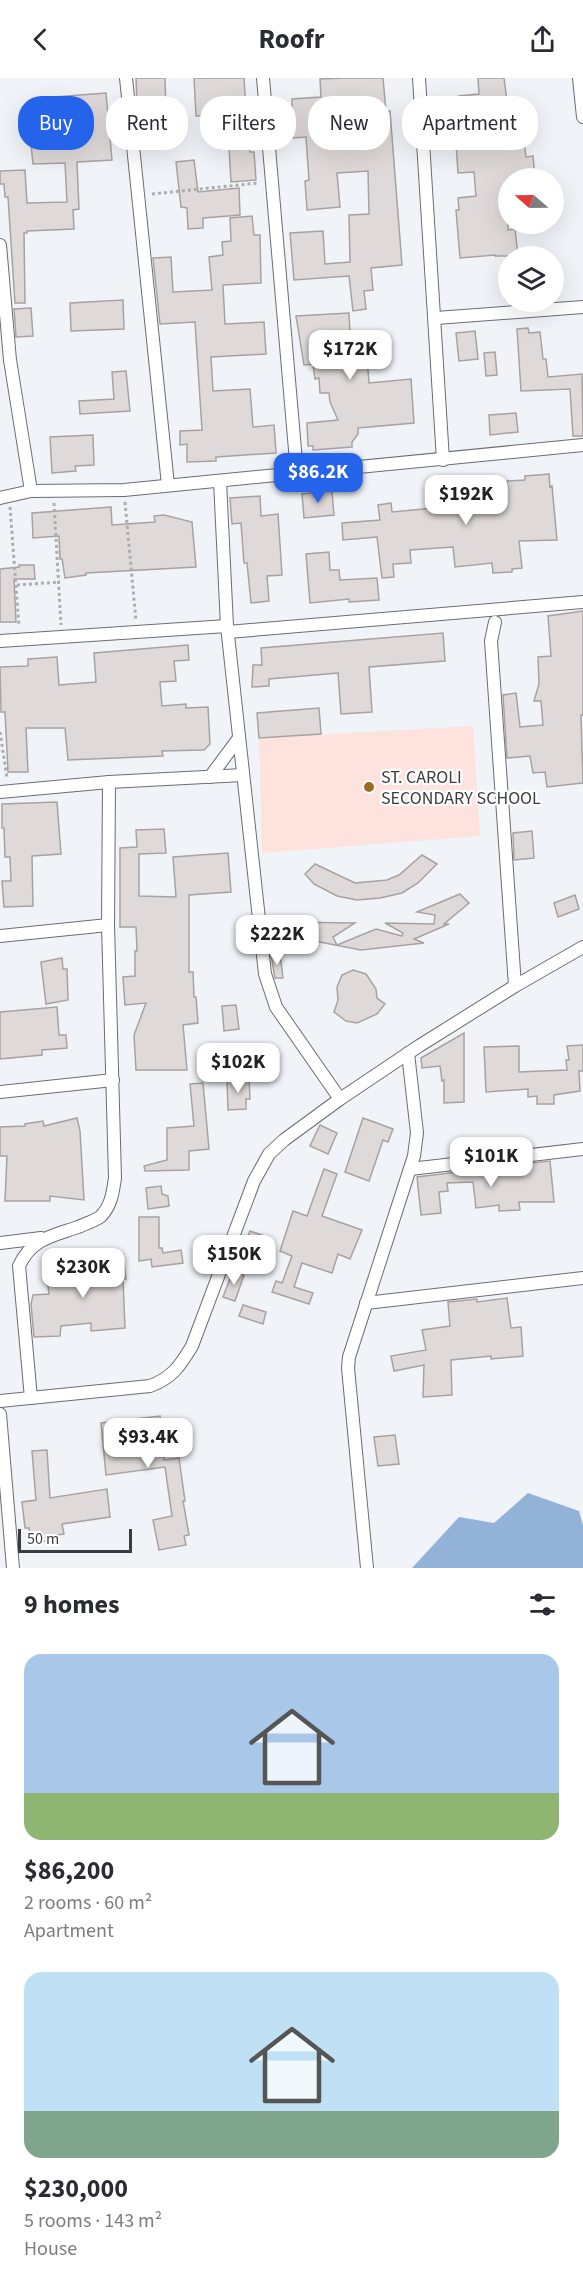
<!DOCTYPE html>
<html lang="en">
<head>
<meta charset="utf-8">
<style>
	body { margin:0; font-family:"Source Sans 3",sans-serif; background:#f2f2f3; color:#2b2b33; height:100vh; display:flex; flex-direction:column; font-size:22px; white-space:nowrap }
	* { box-sizing:border-box; margin:0 }
	p { font-size:20px; color:#7c7c81 }
	.icon { flex:none; width:33px; height:33px; fill:none; stroke:currentColor; stroke-width:2; stroke-linecap:round; stroke-linejoin:round }
	.map { position:relative; height:1490px; overflow:hidden }
	.panel { display:flex; flex-direction:column; background:#fff; flex:1 }
	.panel>* { flex:none }
	.hud { position:absolute; left:18px; top:18px; width:548px; height:54px; display:flex; gap:12px }
	.needle { width:39px; rotate:290deg }
	.fabs { position:absolute; left:498px; top:90px; display:grid; gap:12px }
	.fabs a { display:grid; place-items:center; width:66px; height:66px; border-radius:50%; background:#fff; box-shadow:0 6px 24px #0002; font-size:30px }
	.scale { position:absolute; left:18px; bottom:15px; width:114px; box-sizing:border-box; padding-left:6px; border:3px solid #3a3c3e; border-top:0; font-size:16px; line-height:21px; white-space:nowrap; color:#3a3c3e; -webkit-text-stroke:4px #fff; paint-order:stroke }
	.price { position:absolute; translate:-50% -51px; padding:0 14px; border-radius:12px; background:#fff; color:#222; font-size:20px; line-height:39px; filter:drop-shadow(0 2px 3px #0008) }
	.price::after { content:''; position:absolute; left:50%; top:36px; width:18px; height:14px; margin-left:-9px; background:inherit; clip-path:polygon(0 0,100% 0,50% 100%) }
	.price.active { background:#2563eb; color:#fff }
	ul { padding:0; list-style:none }
	li { display:grid; align-content:center; gap:12px; height:318px; padding:0 24px }
	li span { display:grid; place-items:center; height:186px; border-radius:18px; color:#555 }
	li>.icon { margin-inline-start:auto }
	span .icon { width:108px; height:108px; fill:#fffc; stroke-width:1 }
	li b { font-size:26px }
	h2 { display:flex; justify-content:space-between; align-items:center; height:72px; padding:0 24px; font-size:26px }
	.tag { padding:0 21px; border-radius:24px; background:#fff; box-shadow:0 6px 24px #0002; font-size:21px; line-height:54px }
	.tag.active { background:#2563eb; color:#fff }
	header { display:flex; justify-content:space-between; align-items:center; height:78px; padding:0 24px; background:#fff; font-size:27px; font-weight:700 }
	.map>svg:first-child { display:block }
</style>
</head>
<body>
<header><svg class="icon" aria-label="back" viewBox="0 0 24 24"><path d="M15 5l-7 7 7 7"/></svg>Roofr<svg class="icon" aria-label="share" viewBox="0 0 24 24"><path d="M12 15V3M7 8l5-5 5 5M5 13v7h14v-7"/></svg></header>
<div class="map">
<svg width="583" height="1490" viewBox="0 0 583 1490">
	<rect width="100%" height="100%" fill="#f0f3f8"/>
	<polygon fill="#fde2dd" points="473,648 480,758 262,775 259,660"/>
	<polygon fill="#93b2d7" points="528,1415 579,1433 583,1447 583,1490 412,1490 459,1439 494,1445"/>
	<g fill="#e0d9d9" stroke="#a8a2a1" stroke-width="1.5" fill-rule="evenodd">
		<polygon points="136,0 165,0 166,35 143,35 143,24 137,25"/>
		<polygon points="194,0 244,0 247,50 250,74 254,74 256,102 231,104 229,70 219,71 217,37 196,38"/>
		<path d="M344 0H383L386 34 390 33 402 187 371 190 373 212 364 213 366 231 353 233 349 198 294 202 290 155 323 153 325 186 350 184 349 137 369 136 368 93 337 95 340 129 307 132 305 103 309 102 306 59 293 60 292 21 321 19 320 1ZM366 23 368 52 332 54 330 27Z"/>
		<polygon points="478,0 504,0 510,48 522,47 526,79 533,78 535,100 508,100 508,152 515,151 518,178 495,178 495,177 460,180 456,132 459,132 458,120 476,118 474,94 458,95 455,50 457,50 456,40 461,39 459,18 479,16"/>
		<polygon points="106,15 112,82 77,84 79,131 73,132 74,151 27,153 27,155 24,155 25,225 15,225 8,119 5,119 4,106 0,106 0,93 25,92 27,125 67,124 65,85 33,86 30,57 58,54 55,19"/>
		<polygon points="194,82 198,114 239,110 240,137 203,140 203,150 188,151 187,130 181,129 176,84"/>
		<polygon points="252,138 254,157 260,157 261,205 223,207 225,246 264,244 266,276 211,279 213,313 250,311 253,349 274,347 276,375 216,379 216,383 187,384 187,366 180,367 180,353 202,352 195,244 160,246 153,180 171,179 173,214 212,212 209,179 223,177 222,164 231,163 230,140"/>
		<polygon points="123,222 124,251 71,253 70,225"/>
		<polygon points="31,230 33,258 16,259 14,231"/>
		<polygon points="349,235 350,257 384,254 385,278 367,279 369,305 411,301 414,345 358,350 358,356 352,364 352,369 313,372 313,368 308,368 307,345 338,342 330,324 329,315 320,315 319,300 315,301 313,286 304,287 296,238"/>
		<polygon points="528,250 529,255 540,254 543,281 546,281 548,299 582,296 583,358 573,358 570,311 521,313 517,251"/>
		<polygon points="475,253 478,281 459,283 456,255"/>
		<polygon points="495,274 497,297 486,298 484,275"/>
		<polygon points="126,293 130,333 80,336 79,323 114,321 112,294"/>
		<polygon points="516,335 518,354 490,357 489,337"/>
		<polygon points="93,357 94,387 75,388 76,393 52,395 50,359"/>
		<polygon points="549,396 550,409 552,408 557,462 519,463 522,490 512,491 512,494 493,495 492,485 455,489 453,469 410,472 411,485 393,486 394,499 382,500 377,459 343,462 342,445 380,442 378,427 391,425 392,434 434,430 433,420 507,411 507,403 525,402 525,398"/>
		<polygon points="332,413 334,437 304,440 302,416"/>
		<polygon points="260,418 261,438 278,436 282,497 267,498 269,523 251,525 247,485 244,485 241,445 232,446 230,420"/>
		<polygon points="111,429 112,447 155,444 154,438 164,437 192,444 196,489 86,495 86,497 65,500 62,481 60,481 59,458 33,460 32,435"/>
		<polygon points="329,474 330,492 339,492 340,502 377,500 379,522 349,524 349,521 310,525 306,476"/>
		<polygon points="19,487 34,487 35,501 14,501 16,544 0,544 0,491 19,489"/>
		<polygon points="583,533 583,637 581,637 583,705 547,709 545,694 533,695 530,678 507,680 503,617 516,615 520,649 543,647 541,623 534,623 539,606 538,579 551,578 548,538"/>
		<polygon points="443,555 445,583 369,589 372,634 341,636 338,595 269,601 269,608 252,609 253,587 262,587 261,570"/>
		<polygon points="188,567 189,582 174,583 176,603 160,604 162,628 186,626 186,630 208,629 210,666 204,672 162,673 163,678 68,682 65,650 26,650 28,694 8,694 5,634 1,634 0,589 28,588 28,581 57,579 59,607 96,604 94,575"/>
		<polygon points="319,630 321,656 259,660 257,635"/>
		<polygon points="57,724 61,776 32,778 33,828 4,829 2,803 11,803 10,779 5,779 4,750 2,750 2,726"/>
		<polygon points="164,751 166,775 139,776 139,818 176,819 173,779 228,775 231,814 189,817 189,894 193,894 194,919 196,919 198,945 183,947 187,992 136,992 134,957 146,925 125,927 123,899 135,898 135,873 137,873 136,849 120,849 120,770 137,769 136,752"/>
		<polygon points="532,753 534,780 514,782 513,755"/>
		<polygon points="422,777 437,786 418,805 402,815 380,820 357,822 337,818 314,806 305,796 315,786 355,805 387,802 399,797"/>
		<polygon points="460,816 469,825 444,846 449,846 414,861 424,865 361,872 320,864 277,844 355,845 333,859 337,867 376,851 402,858 403,855 385,845 434,846 435,837 417,834"/>
		<polygon points="575,817 579,831 558,839 554,825"/>
		<polygon points="280,876 283,900 275,900 271,877"/>
		<polygon points="62,880 63,891 67,891 68,922 46,926 41,884"/>
		<polygon points="353,892 366,896 376,911 377,920 385,926 377,936 357,945 346,943 334,934 338,922 337,909 342,897"/>
		<polygon points="236,927 239,951 224,953 222,928"/>
		<polygon points="57,929 59,957 66,957 67,970 42,972 42,977 0,981 0,934"/>
		<polygon points="464,955 464,1024 444,1025 444,1002 442,1003 440,988 422,990 421,980"/>
		<polygon points="583,967 583,993 579,993 580,1013 554,1017 554,1026 537,1026 537,1018 528,1019 528,1011 486,1014 484,969 519,968 519,994 567,992 566,982 569,982 567,968"/>
		<polygon points="249,1001 250,1021 246,1021 246,1031 228,1032 227,1002"/>
		<polygon points="203,1005 209,1071 189,1073 189,1092 145,1093 144,1088 167,1082 167,1050 194,1048 190,1006"/>
		<polygon points="77,1040 80,1053 84,1122 50,1118 50,1123 5,1123 7,1078 0,1078 0,1049 25,1048 25,1046 43,1043 44,1048"/>
		<polygon points="363,1040 393,1051 388,1064 383,1062 369,1103 345,1094"/>
		<polygon points="320,1047 337,1055 328,1076 310,1068"/>
		<polygon points="550,1083 554,1124 519,1124 520,1132 499,1133 499,1127 476,1130 473,1104 447,1105 448,1113 439,1114 441,1135 421,1137 417,1099 482,1091 482,1097 523,1095 522,1086"/>
		<polygon points="324,1091 337,1096 322,1138 362,1152 350,1181 338,1176 332,1195 302,1185 294,1209 313,1215 309,1226 272,1214 276,1203 282,1205 292,1178 280,1173 293,1133 307,1138"/>
		<polygon points="161,1108 162,1116 168,1118 169,1128 148,1131 146,1110"/>
		<polygon points="139,1139 159,1139 159,1170 162,1170 163,1175 181,1172 183,1185 152,1189 151,1181 139,1183"/>
		<polygon points="250,1153 270,1160 258,1190 239,1182"/>
		<polygon points="123,1176 126,1201 123,1201 125,1250 91,1253 91,1245 61,1248 60,1258 34,1259 31,1226 33,1217 49,1216 47,1200 73,1197 73,1193 99,1188 98,1179"/>
		<polygon points="233,1193 244,1197 235,1223 223,1219"/>
		<polygon points="507,1220 511,1250 521,1249 523,1278 491,1281 491,1278 451,1282 452,1317 423,1319 424,1287 394,1293 391,1278 426,1272 422,1252 450,1248 448,1224 477,1221 477,1224"/>
		<polygon points="243,1227 266,1234 263,1246 239,1238"/>
		<polygon points="160,1338 164,1382 179,1380 185,1423 183,1423 189,1457 184,1458 186,1467 159,1472 153,1442 172,1438 165,1389 106,1397 101,1345"/>
		<polygon points="395,1357 399,1386 378,1388 374,1359"/>
		<polygon points="47,1372 50,1420 107,1411 110,1439 62,1446 64,1456 57,1457 57,1462 38,1464 36,1460 30,1460 29,1450 25,1450 22,1424 36,1422 32,1373"/>
	</g>
	<g fill="none" stroke-linecap="round" stroke-linejoin="round">
		<defs>
			<g id="minor">
				<polyline points="126,0 168,407"/>
				<polyline points="263,0 297,395"/>
				<polyline points="419,0 443,382"/>
				<polyline points="579,0 583,39"/>
				<polyline points="0,167 10,282 31,413"/>
				<polyline points="436,240 583,229"/>
				<polyline points="220,403 227,548 265,896 276,929 340,1021"/>
				<polyline points="0,420 31,413 124,412 583,367"/>
				<polyline points="495,544 491,563 515,908"/>
				<polyline points="228,554 583,524"/>
				<polyline points="0,563 227,548"/>
				<polyline points="210,699 239,660"/>
				<polyline points="0,714 109,704 243,697"/>
				<polyline points="0,858 108,847"/>
				<polyline points="0,1014 113,1002"/>
				<polyline points="410,1091 583,1071"/>
				<polyline points="0,1165 41,1160"/>
				<polyline points="366,1225 583,1200"/>
				<path d="M31 1320 19 1188C31 1161 52 1158 78 1149 85 1146 94 1143 100 1139 111 1129 113 1114 115 1100L108 847 109 704"/>
				<path d="M0 1323 150 1308C172 1300 180 1288 192 1268L254 1103 269 1076 284 1062 340 1021 419 968 515 908 583 869"/>
				<polyline points="0,1336 13,1490"/>
				<polyline points="367,1490 348,1290 349,1279 414,1078 417,1055 408,975"/>
			</g>
		</defs>
		<use href="#minor" stroke="#6b6d72" stroke-width="14"/>
		<g stroke="#abaeb1" stroke-width="3" stroke-dasharray="3 3" stroke-linecap="butt">
			<polyline points="152,116 258,105"/>
			<polyline points="125,424 136,543"/>
			<polyline points="54,425 61,547"/>
			<polyline points="10,429 19,548"/>
			<polyline points="17,507 60,504"/>
			<polyline points="0,654 7,700"/>
		</g>
		<use href="#minor" stroke="#fff" stroke-width="12"/>
	</g>
	<circle fill="#9e6c21" stroke="#fff" stroke-width="2" cx="369" cy="709" r="6"/>
	<g text-anchor="middle" stroke-width="4.5" stroke-linejoin="round" paint-order="stroke">
		<g font-size="18" fill="#3a3c3e" stroke="#fff" text-anchor="start">
			<text x="381" y="705">ST. CAROLI<tspan x="381" dy="21">SECONDARY SCHOOL</tspan></text>
		</g>
	</g>
</svg>
<div class="fabs">
<a><svg class="needle" viewBox="-14 -14 28 28"><path d="M0-13l5 13h-10z" fill="#e53935"/><path d="M0 13l5-13h-10z" fill="#7c7c81"/></svg></a>
<a><svg class="icon" aria-label="layers" viewBox="0 0 24 24"><path d="M12 4l9 5-9 5-9-5zM3 14l9 5 9-5"/></svg></a>
</div>
<div class="scale">50 m</div>
<b class="price" style="left:350px;top:303px">$172K</b>
<b class="price active" style="left:318px;top:426px">$86.2K</b>
<b class="price" style="left:466px;top:448px">$192K</b>
<b class="price" style="left:277px;top:888px">$222K</b>
<b class="price" style="left:238px;top:1016px">$102K</b>
<b class="price" style="left:491px;top:1110px">$101K</b>
<b class="price" style="left:234px;top:1208px">$150K</b>
<b class="price" style="left:83px;top:1221px">$230K</b>
<b class="price" style="left:148px;top:1391px">$93.4K</b>
<div class="hud">
<a class="tag active">Buy</a>
<a class="tag">Rent</a>
<a class="tag">Filters</a>
<a class="tag">New</a>
<a class="tag">Apartment</a>
</div>
</div>
<section class="panel">
<h2>9 homes<svg class="icon" aria-label="filters" viewBox="0 0 24 24"><path d="M4 7h16M4 17h16"/><circle cx="9" cy="7" r="2"/><circle cx="15" cy="17" r="2"/></svg></h2>
<ul>
<li><span style="background:linear-gradient(#a9c7e8 75%,#8fb573 0)"><svg class="icon" aria-label="home" viewBox="0 0 24 24"><path d="M3 11l9-7 9 7M6 9v11h12V9"/></svg></span><div><b>$86,200</b><p>2 rooms · 60 m²</p><p>Apartment</p></div></li>
<li><span style="background:linear-gradient(#bfe0f5 75%,#7fa58c 0)"><svg class="icon" aria-label="home" viewBox="0 0 24 24"><path d="M3 11l9-7 9 7M6 9v11h12V9"/></svg></span><div><b>$230,000</b><p>5 rooms · 143 m²</p><p>House</p></div></li>
</ul>
</section>
</body>
</html>
